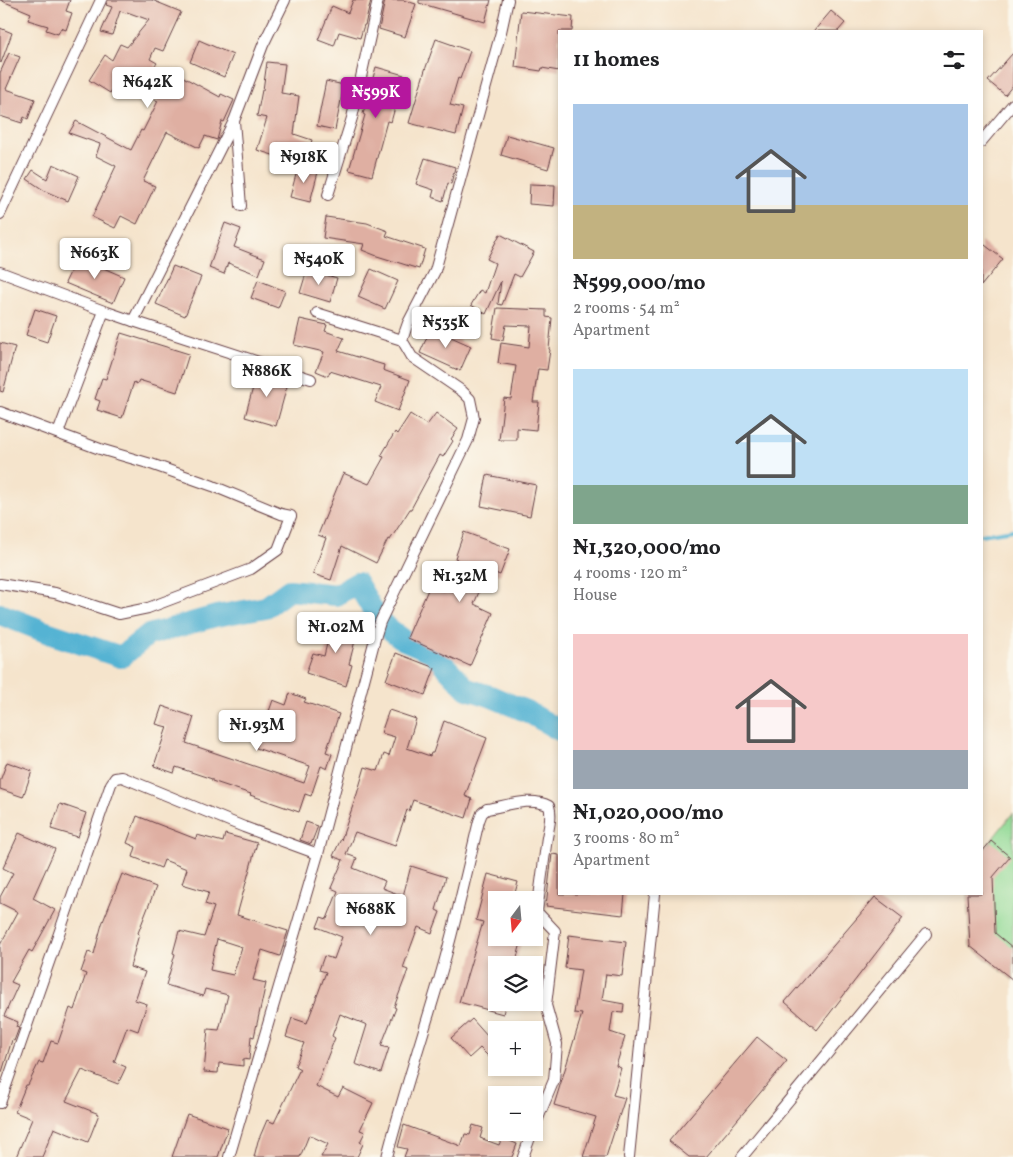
<!DOCTYPE html>
<html lang="en">
<head>
<meta charset="utf-8">
<style>
	body { margin:0; font-family:Vollkorn,serif; background:#f6f6f6; color:#202124; height:100vh; display:flex; flex-direction:column; font-size:19px; white-space:nowrap }
	* { box-sizing:border-box; margin:0 }
	p { font-size:16px; color:#757577 }
	.icon { flex:none; width:28px; height:28px; fill:none; stroke:currentColor; stroke-width:2; stroke-linecap:round; stroke-linejoin:round }
	.map { position:relative; flex:1; overflow:hidden }
	.panel { position:absolute; left:558px; top:30px; width:425px; height:865px; display:flex; flex-direction:column; background:#fff; border-radius:0px; box-shadow:0 2px 8px #0003 }
	.panel>* { flex:none }
	.needle { width:32px; rotate:196deg }
	.controls { position:absolute; left:488px; top:891px; display:grid; gap:10px }
	.controls a { display:grid; place-items:center; width:55px; height:55px; border-radius:0px; background:#fff; box-shadow:0 2px 8px #0003; font-size:25px }
	.price { position:absolute; translate:-50% -42px; padding:0 11px; border-radius:5px; background:#fff; color:#222; font-size:16px; line-height:32px; filter:drop-shadow(0 1px 2px #0008) }
	.price::after { content:''; position:absolute; left:50%; top:30px; width:15px; height:11px; margin-left:-8px; background:inherit; clip-path:polygon(0 0,100% 0,50% 100%) }
	.price.on { background:#b5179e; color:#fff }
	ul { padding:0; list-style:none }
	li { display:grid; align-content:center; gap:10px; height:265px; padding:0 15px }
	li span { display:grid; place-items:center; height:155px; border-radius:0px; color:#555 }
	li>.icon { margin-inline-start:auto }
	span .icon { width:90px; height:90px; fill:#fffc; stroke-width:1 }
	li b { font-size:21px }
	h2 { display:flex; justify-content:space-between; align-items:center; height:60px; padding:0 15px; font-size:21px }
	.map>svg:first-child { display:block }
</style>
</head>
<body>
<div class="map">
<svg width="1013" height="1157" viewBox="0 0 1013 1157">
	<rect width="100%" height="100%" fill="#fbf7ec"/>
	<filter id="ink" filterUnits="userSpaceOnUse"><feTurbulence type="fractalNoise" baseFrequency=".02" numOctaves="2"/><feDisplacementMap in="SourceGraphic" scale="10" xChannelSelector="R" yChannelSelector="G"/><feConvolveMatrix kernelMatrix="1 2 1 2 8 2 1 2 1" color-interpolation-filters="sRGB"/></filter>
	<filter id="wash" filterUnits="userSpaceOnUse"><feTurbulence type="fractalNoise" baseFrequency=".0096" numOctaves="4" result="noise"/><feDisplacementMap in="SourceGraphic" scale="20" xChannelSelector="R" yChannelSelector="G"/><feGaussianBlur stdDeviation="1.12" result="paint"/><feColorMatrix in="noise" values="0 0 0 0 0 0 0 0 0 0 0 0 0 0 0 0 0 1.4 0 .05"/><feComposite in="paint" operator="in"/></filter>
	<g filter="url(#wash)">
		<rect width="100%" height="100%" fill="#f5e4cc"/>
		<polygon fill="#90d994" stroke="#6d7c60" points="1013,813 1013,980 970,946 967,894 981,894 981,853"/>
		<g fill="none" stroke-linecap="round" stroke-linejoin="round">
			<polyline stroke="#55b3d3" stroke-width="4" points="981,535 1013,530"/>
			<polyline stroke="#55b3d3" stroke-width="22" points="0,614 46,632 121,657 148,635 216,616 266,607 289,590 336,595 357,583 380,622 404,640 432,652 467,689 490,696 528,712 559,730"/>
		</g>
		<g id="blocks">
			<g fill="#dfafa2" fill-rule="evenodd">
				<polygon points="0,0 70,0 66,11 72,13 66,30 61,28 58,34 46,30 48,26 28,20 31,13"/>
				<polygon points="108,0 152,0 181,12 163,51 155,48 150,59 157,63 155,66 172,74 174,72 220,97 221,94 234,100 224,122 222,121 217,140 205,136 199,148 167,132 143,181 155,186 137,224 121,216 115,228 92,217 116,166 96,156 100,144 69,133 76,121 131,150 141,130 143,131 158,101 129,87 127,89 116,83 110,93 89,80 105,55 112,60 120,44 127,47 149,20 127,12 126,13 120,11 112,35 101,32 112,7 106,5"/>
				<polygon points="353,0 371,0 365,25 364,25 360,38 339,32 334,46 318,40 332,6 348,13"/>
				<polygon points="385,0 403,0 416,4 405,37 379,29"/>
				<polygon points="419,0 491,0 485,22 419,3"/>
				<polygon points="521,11 573,17 572,31 559,31 559,71 542,68 541,71 515,67"/>
				<polygon points="831,11 845,23 838,31 814,31"/>
				<polygon points="0,28 12,33 1,63 0,62"/>
				<polygon points="436,39 470,51 460,79 458,78 450,105 463,108 456,135 409,123 425,70"/>
				<polygon points="199,40 233,55 224,77 190,62"/>
				<polygon points="9,53 20,57 6,89 35,99 28,119 24,117 22,123 0,116 0,73"/>
				<polygon points="1013,53 1013,85 1005,95 988,81"/>
				<polygon points="267,62 285,64 281,93 299,96 294,134 312,140 304,165 257,150 267,118 257,116 262,90 263,90"/>
				<polygon points="376,67 404,75 391,122 387,121 372,176 349,170 365,115 363,114"/>
				<polygon points="326,81 344,85 335,130 317,126"/>
				<polygon points="507,135 554,148 548,169 501,155"/>
				<polygon points="425,158 455,167 451,184 448,183 443,201 432,197 434,190 416,184"/>
				<polygon points="53,164 79,176 68,201 45,191 27,179 33,170 47,179"/>
				<polygon points="298,167 318,172 310,202 290,197"/>
				<polygon points="530,184 555,185 554,206 529,204"/>
				<polygon points="326,217 367,223 388,231 386,236 425,249 419,269 377,256 362,250 364,244 323,238"/>
				<polygon points="225,223 241,229 234,247 265,259 259,275 228,263 224,274 209,268"/>
				<polygon points="500,234 534,252 520,277 514,274 502,305 498,304 501,281 486,314 471,305 480,290 485,293 495,263 487,259"/>
				<polygon points="981,242 1003,259 981,286"/>
				<polygon points="78,256 92,263 124,277 113,303 65,283"/>
				<polygon points="173,266 201,277 185,316 156,304"/>
				<polygon points="371,269 398,281 385,309 358,297"/>
				<polygon points="307,270 337,278 330,302 300,293"/>
				<polygon points="258,280 285,291 278,308 251,298"/>
				<polygon points="497,308 546,310 546,317 552,318 549,349 550,350 547,370 538,369 533,402 539,402 536,430 517,428 517,440 499,440 504,398 511,399 516,366 498,363 501,343 529,347 531,326 506,325 503,340 492,338"/>
				<polygon points="35,309 56,316 47,342 26,335"/>
				<polygon points="300,319 327,325 325,331 344,338 338,351 384,365 383,370 410,380 398,411 375,402 381,387 330,371 328,376 316,371 324,352 294,345"/>
				<polygon points="431,328 471,346 460,371 420,353"/>
				<polygon points="121,333 189,354 177,392 139,380 137,384 134,382 122,418 97,410 100,401 95,399 102,378 106,379"/>
				<polygon points="0,343 15,347 3,392 0,391"/>
				<polygon points="258,369 289,379 276,426 245,417"/>
				<polygon points="436,413 458,429 451,439 453,441 443,457 440,455 411,509 410,509 390,540 388,539 376,563 342,546 331,580 313,574 326,538 318,535 343,473 369,484 384,457 381,456 395,432 397,434 410,414 427,425"/>
				<polygon points="487,475 536,485 530,516 481,506"/>
				<polygon points="464,532 510,549 500,575 488,570 474,604 493,613 470,666 407,638 430,585 444,591 457,559 455,558"/>
				<polygon points="333,619 359,625 349,664 352,665 346,686 306,673 313,653 324,656"/>
				<polygon points="396,653 435,668 425,695 386,680"/>
				<polygon points="290,693 306,699 304,702 339,714 326,752 332,754 327,769 321,766 311,796 305,794 299,812 250,795 251,794 212,781 212,779 176,767 174,773 154,766 167,727 156,724 162,706 194,717 186,743 304,783 310,766 256,748 273,700 286,705"/>
				<polygon points="389,710 416,719 407,748 430,756 431,753 433,753 444,721 487,738 465,796 472,799 466,818 413,800 409,811 407,810 395,846 355,832 346,854 357,858 353,868 385,881 382,888 403,896 411,866 446,877 436,910 440,912 432,933 418,927 403,968 408,970 394,1007 396,1008 381,1046 389,1048 381,1073 355,1064 367,1025 340,1014 332,1036 335,1038 316,1086 338,1097 343,1088 373,1103 360,1130 365,1132 360,1142 363,1144 357,1157 321,1157 328,1144 309,1135 300,1157 254,1157 258,1141 267,1120 274,1123 300,1069 295,1066 304,1043 286,1037 292,1018 307,1023 326,972 319,970 324,956 334,959 342,937 317,927 321,917 327,919 338,891 331,888 343,860 333,856 341,839 341,840 357,794 365,767 378,771 384,754 389,756 395,737 381,733"/>
				<polygon points="7,762 32,771 23,797 0,789 0,781"/>
				<polygon points="60,804 86,813 78,837 51,829"/>
				<path d="M137 816 196 839 197 835 223 842 225 834 257 843 237 915 288 931 280 956 262 950 253 980 266 983 254 1037 251 1036 249 1060 243 1059V1066L219 1063 218 1073 204 1072 208 1029 219 1030 228 995 205 989 203 996 166 985 175 954 173 953 179 931 204 937 214 907 205 904 209 892 182 884 187 869 164 860 161 868 133 857 136 847 127 843ZM217 939 242 947 233 975 210 970Z"/>
				<polygon points="306,822 318,826 311,844 300,840"/>
				<polygon points="19,833 55,849 33,898 55,910 32,952 29,950 11,982 18,985 4,1016 18,1022 16,1027 19,1028 14,1041 12,1040 2,1072 0,1071 0,945 18,912 0,903 0,897 13,873 3,868"/>
				<polygon points="991,841 1010,857 993,877 995,933 1013,948 1013,980 970,946 967,894 981,894 981,853"/>
				<polygon points="552,854 559,855 559,894 625,894 623,915 546,906"/>
				<polygon points="122,874 156,887 138,933 139,934 130,967 145,972 135,1000 147,1004 138,1031 127,1027 114,1062 126,1067 118,1084 82,1070 66,1101 99,1114 88,1142 54,1128 42,1157 16,1157 32,1119 15,1112 26,1085 28,1085 39,1062 43,1063 51,1041 58,1043 70,1008 74,1010 86,974 81,972 88,952 94,954 102,924"/>
				<polygon points="488,874 518,882 513,900 496,900 496,938 502,938 521,943 515,965 496,965 496,1002 506,1002 503,1014 459,1002 483,922 476,920"/>
				<polygon points="875,897 903,918 817,1030 785,1002"/>
				<polygon points="569,935 626,942 622,976 606,974 602,1000 624,1004 623,1013 613,1012 610,1032 625,1037 616,1066 621,1068 613,1095 625,1098 606,1157 583,1157 596,1117 554,1105 582,1014 574,1013 581,970 565,968"/>
				<polygon points="472,1019 496,1046 496,1064 480,1048 469,1058 451,1038"/>
				<polygon points="757,1037 787,1061 706,1157 689,1157 669,1141"/>
				<polygon points="187,1114 228,1128 218,1157 172,1157"/>
				<polygon points="404,1125 461,1146 465,1134 470,1135 473,1125 483,1128 480,1138 499,1145 502,1138 517,1144 512,1157 404,1157 407,1149 398,1147"/>
			</g>
		</g>
	</g>
	<g filter="url(#ink)">
		<use href="#blocks" fill-opacity="0" stroke="#643d43" stroke-width="1"/>
		<g fill="none" stroke-linecap="round" stroke-linejoin="round">
			<defs>
				<g id="street">
					<polyline points="981,142 1013,104"/>
					<polyline points="328,195 352,118 378,0"/>
					<polyline points="241,206 234,121 263,45 285,0"/>
					<polyline points="0,214 101,0"/>
					<polyline points="0,272 104,311"/>
					<polyline points="317,313 402,340"/>
					<polyline points="133,321 311,379"/>
					<polyline points="0,412 100,449 151,464 213,486 281,514 291,516 278,550 251,569 148,608 119,614 55,593 0,584"/>
					<polyline points="58,433 104,311 133,321 234,121"/>
					<polyline points="0,1103 111,784 115,778 122,777 244,827 318,854"/>
					<polyline points="229,1157 318,854 376,635 380,622 468,440 474,418 470,399 462,391 412,357 402,340 408,323 435,271 501,32 508,0"/>
					<path d="M387 1157C403 1094 424 1032 442 970 456 921 467 871 479 821L482 813 487 809C506 806 531 796 549 806 553 818 547 832 546 845 543 867 540 890 537 912L555 931 546 1005 557 1044 554 1080 534 1128"/>
					<polyline points="523,1157 532,1132"/>
					<polyline points="629,1157 655,894"/>
					<polyline points="742,1157 926,934"/>
				</g>
			</defs>
			<use href="#street" stroke="#643d43" stroke-width="12"/>
			<use href="#street" stroke="#fff" stroke-width="10"/>
		</g>
	</g>
</svg>
<div class="controls">
<a><svg class="needle" viewBox="-14 -14 28 28"><path d="M0-13l5 13h-10z" fill="#e53935"/><path d="M0 13l5-13h-10z" fill="#757577"/></svg></a>
<a><svg class="icon" aria-label="layers" viewBox="0 0 24 24"><path d="M12 4l9 5-9 5-9-5zM3 14l9 5 9-5"/></svg></a>
<a>+</a>
<a>−</a>
</div>
<b class="price" style="left:148px;top:109px">₦642K</b>
<b class="price on" style="left:376px;top:119px">₦599K</b>
<b class="price" style="left:304px;top:184px">₦918K</b>
<b class="price" style="left:95px;top:280px">₦663K</b>
<b class="price" style="left:319px;top:286px">₦540K</b>
<b class="price" style="left:446px;top:349px">₦535K</b>
<b class="price" style="left:267px;top:398px">₦886K</b>
<b class="price" style="left:460px;top:603px">₦1.32M</b>
<b class="price" style="left:336px;top:654px">₦1.02M</b>
<b class="price" style="left:257px;top:752px">₦1.93M</b>
<b class="price" style="left:371px;top:936px">₦688K</b>
<section class="panel">
<h2>11 homes<svg class="icon" aria-label="filters" viewBox="0 0 24 24"><path d="M4 7h16M4 17h16"/><circle cx="9" cy="7" r="2"/><circle cx="15" cy="17" r="2"/></svg></h2>
<ul>
<li><span style="background:linear-gradient(#a9c7e8 65%,#c2b280 0)"><svg class="icon" aria-label="home" viewBox="0 0 24 24"><path d="M3 11l9-7 9 7M6 9v11h12V9"/></svg></span><div><b>₦599,000/mo</b><p>2 rooms · 54 m²</p><p>Apartment</p></div></li>
<li><span style="background:linear-gradient(#bfe0f5 75%,#7fa58c 0)"><svg class="icon" aria-label="home" viewBox="0 0 24 24"><path d="M3 11l9-7 9 7M6 9v11h12V9"/></svg></span><div><b>₦1,320,000/mo</b><p>4 rooms · 120 m²</p><p>House</p></div></li>
<li><span style="background:linear-gradient(#f6c9c9 75%,#9aa5b1 0)"><svg class="icon" aria-label="home" viewBox="0 0 24 24"><path d="M3 11l9-7 9 7M6 9v11h12V9"/></svg></span><div><b>₦1,020,000/mo</b><p>3 rooms · 80 m²</p><p>Apartment</p></div></li>
</ul>
</section>
</div>
</body>
</html>
